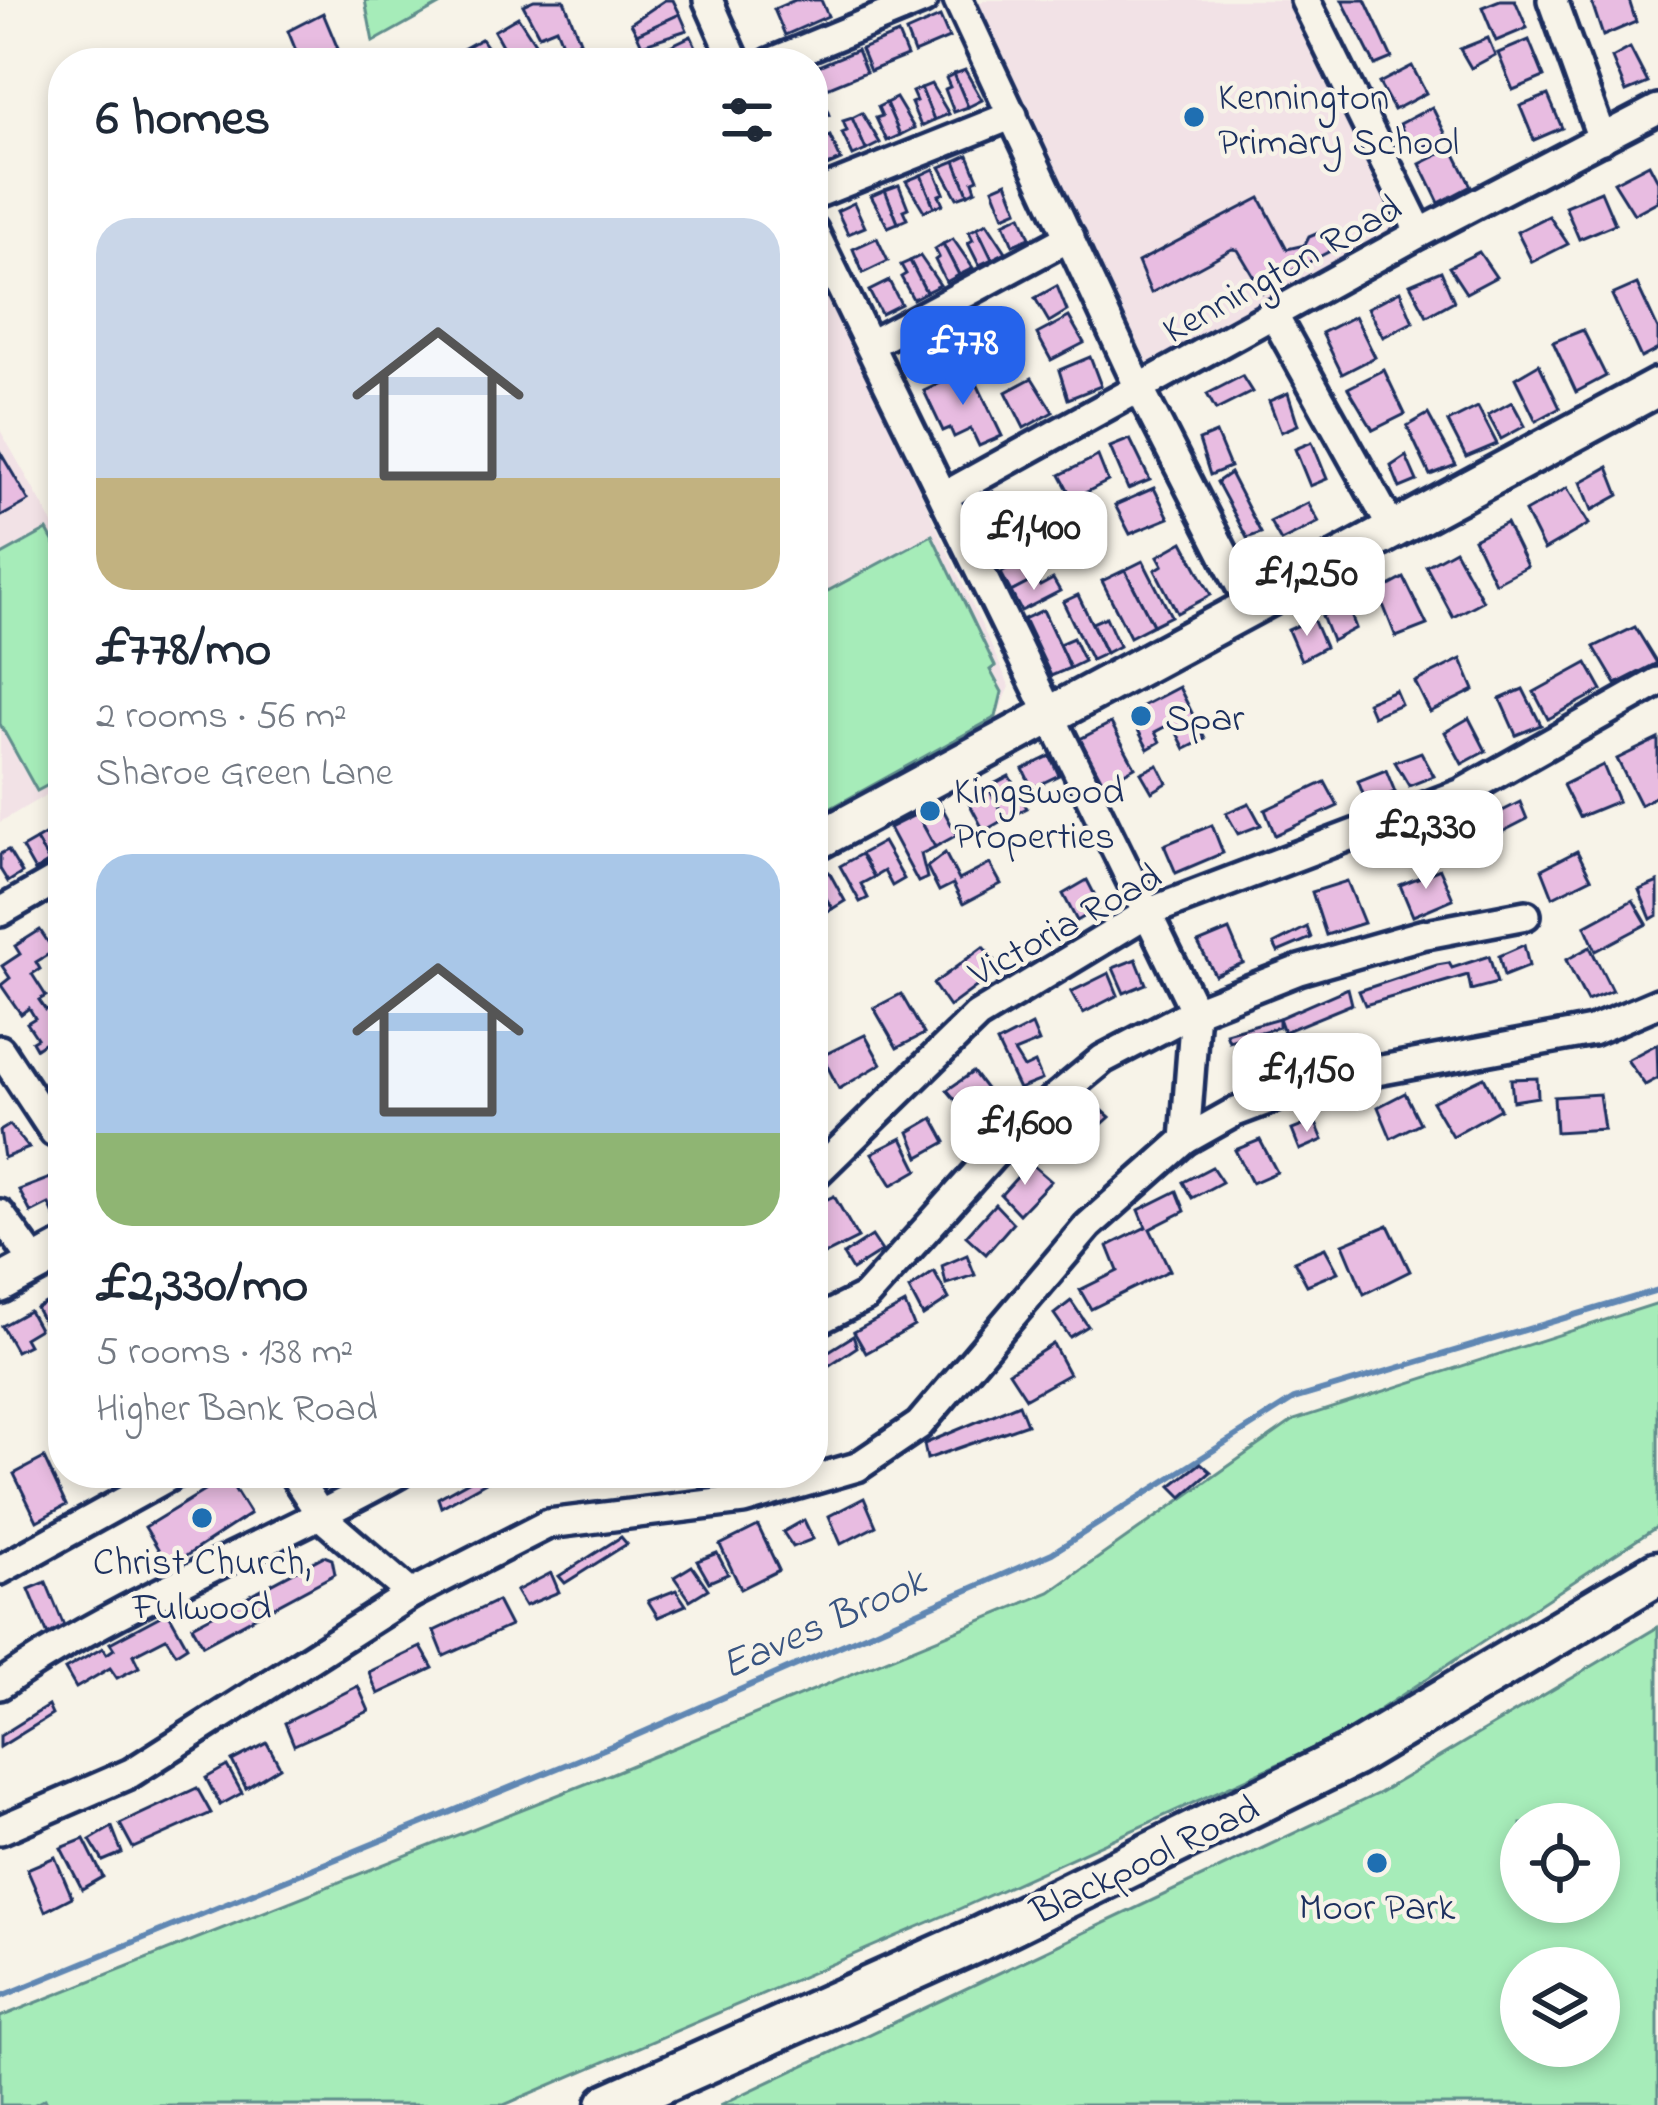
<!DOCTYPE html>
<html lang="en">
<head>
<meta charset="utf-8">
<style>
	body { margin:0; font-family:"Indie Flower",sans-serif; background:#f2f2f3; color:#1f2937; height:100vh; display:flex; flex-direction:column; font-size:45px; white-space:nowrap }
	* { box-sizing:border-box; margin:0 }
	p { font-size:39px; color:#747a83 }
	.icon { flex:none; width:66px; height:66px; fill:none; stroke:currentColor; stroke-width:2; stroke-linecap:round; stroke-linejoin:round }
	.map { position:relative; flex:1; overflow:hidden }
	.drawer { position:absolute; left:48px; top:48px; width:780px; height:1440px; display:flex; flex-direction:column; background:#fff; border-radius:48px; box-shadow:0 6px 18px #0003 }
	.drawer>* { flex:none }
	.fabs { position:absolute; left:1500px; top:1803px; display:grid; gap:24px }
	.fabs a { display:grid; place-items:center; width:120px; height:120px; border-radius:50%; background:#fff; box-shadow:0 6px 18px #0003; font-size:60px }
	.price { position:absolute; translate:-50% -102px; padding:0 27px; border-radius:24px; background:#fff; color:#222; font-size:39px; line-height:78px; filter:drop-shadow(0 3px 6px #0008) }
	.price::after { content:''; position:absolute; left:50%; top:72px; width:36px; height:27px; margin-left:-18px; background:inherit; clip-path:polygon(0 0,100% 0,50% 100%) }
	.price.on { background:#2563eb; color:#fff }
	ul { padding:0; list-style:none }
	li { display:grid; align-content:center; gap:24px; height:636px; padding:0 48px }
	li span { display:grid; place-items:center; height:372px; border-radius:36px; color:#555 }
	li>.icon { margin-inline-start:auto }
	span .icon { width:216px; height:216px; fill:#fffc; stroke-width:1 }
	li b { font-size:51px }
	h2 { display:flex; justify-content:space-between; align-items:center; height:144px; padding:0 48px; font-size:51px }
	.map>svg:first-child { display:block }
</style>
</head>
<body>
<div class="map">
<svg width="1658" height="2105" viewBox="0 0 1658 2105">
	<rect width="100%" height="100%" fill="#f7f3e8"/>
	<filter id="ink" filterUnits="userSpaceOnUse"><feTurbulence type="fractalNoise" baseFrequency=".00833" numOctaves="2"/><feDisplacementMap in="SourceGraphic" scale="24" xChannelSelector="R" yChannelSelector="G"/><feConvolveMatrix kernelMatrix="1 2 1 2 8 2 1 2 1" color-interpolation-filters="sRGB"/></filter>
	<g filter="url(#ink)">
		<g fill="#f2e2e6">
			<polygon points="986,0 1302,0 1411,229 1150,368 976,4"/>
			<polygon points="813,266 817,266 1010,687 996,717 813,818"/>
			<polygon points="0,430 63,541 63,785 0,822"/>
		</g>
		<g fill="#a6ecb9" stroke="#608e8c" stroke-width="3" fill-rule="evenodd">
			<polygon points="365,0 448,0 373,42"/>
			<polygon points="47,530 63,559 63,777 37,791 0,724 0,556"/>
			<polygon points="932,535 995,666 990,670 1002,692 996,717 813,818 813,599"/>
			<polygon points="1658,1303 1658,1526 1340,1736 948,1914 504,2105 48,2105 45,2099 33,2105 0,2105 0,2017 608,1775 1050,1592 1294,1420"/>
			<path d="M1658 1627V2105H720L1379 1793ZM1521 1824H1599V1902H1521ZM1521 1968H1599V2046H1521Z"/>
		</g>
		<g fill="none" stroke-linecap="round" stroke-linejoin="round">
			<polyline stroke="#6087b3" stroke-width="6" points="0,1997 621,1742 1052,1553 1294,1399 1658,1290"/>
		</g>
		<g fill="#e8bce1" stroke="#1b2f5e" stroke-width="3">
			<polygon points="534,0 564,0 580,41 564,48 556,28 539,35 523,5"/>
			<polygon points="665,0 673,0 680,14 637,34 631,23"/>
			<polygon points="795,0 821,0 828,16 785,35 774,9"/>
			<polygon points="1342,0 1365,0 1392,58 1375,65"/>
			<polygon points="1500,0 1515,0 1527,28 1496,41 1482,7"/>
			<polygon points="1591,0 1629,0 1636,22 1603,36"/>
			<polygon points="323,13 338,49 301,63 288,31"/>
			<polygon points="680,14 687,30 642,45 637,34"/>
			<polygon points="518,17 535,43 509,58 494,31"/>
			<polygon points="940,17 949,38 914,53 906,32"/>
			<polygon points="898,34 907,56 870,71 861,49"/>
			<polygon points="691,36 698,51 673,62 666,48"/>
			<polygon points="1488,38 1495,55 1471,68 1460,49"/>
			<polygon points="481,39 497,62 461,63 454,54"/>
			<polygon points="1529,40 1544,77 1513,90 1498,53"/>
			<polygon points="1630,48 1648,83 1626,92 1612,58"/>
			<polygon points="857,50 866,72 827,88 818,66"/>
			<polygon points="1412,66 1426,93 1394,110 1379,83"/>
			<polygon points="965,70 982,100 968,107 954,74"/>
			<polygon points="954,74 968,107 954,112 945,89 950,87 946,78"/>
			<polygon points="814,76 829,115 813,122 813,76"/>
			<polygon points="931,84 949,114 934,120 921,88"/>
			<polygon points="921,88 934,120 921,126 911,103 916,101 912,92"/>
			<polygon points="1548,95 1562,128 1534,140 1520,106"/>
			<polygon points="896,98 914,128 900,135 886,103"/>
			<polygon points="886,103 900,135 887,141 876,118 882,116 878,107"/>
			<polygon points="1432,107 1447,137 1411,152 1400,124"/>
			<polygon points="862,113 880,143 866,150 852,118"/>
			<polygon points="852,118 866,150 853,156 842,133 847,131 843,121"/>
			<polygon points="830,136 841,160 820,169 813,144"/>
			<polygon points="1452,148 1471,186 1439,203 1420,164"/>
			<polygon points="968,155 978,179 973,181 976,190 968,194 955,161"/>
			<polygon points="955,161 968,194 957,198 940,167"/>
			<polygon points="1649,164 1658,181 1658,201 1634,214 1614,182"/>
			<polygon points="934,169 944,193 939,195 943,204 934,207 921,175"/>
			<polygon points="921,175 934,207 924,211 906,181"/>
			<polygon points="1007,182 1018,210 1004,216 993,188"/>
			<polygon points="899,185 908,208 903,210 907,219 898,223 885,190"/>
			<polygon points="885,190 898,223 888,227 871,196"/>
			<polygon points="1601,191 1615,224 1579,239 1565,206"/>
			<polygon points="1260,198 1287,249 1305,245 1309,237 1323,231 1330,248 1336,248 1269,283 1263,292 1238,250 1232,249 1151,293 1138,262"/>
			<polygon points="854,203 865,227 848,234 837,211"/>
			<polygon points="1021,215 1030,238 1013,245 1004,223"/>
			<polygon points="1549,216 1568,244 1532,262 1517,232"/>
			<polygon points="987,223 1006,252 992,259 977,228"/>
			<polygon points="977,228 992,259 979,265 968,243 973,240 969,232"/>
			<polygon points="877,238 888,261 863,273 853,249"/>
			<polygon points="953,239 973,268 959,275 943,244"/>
			<polygon points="943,244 959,275 946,282 935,260 939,257 935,249"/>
			<polygon points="1479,252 1496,277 1466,293 1449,267"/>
			<polygon points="920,256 940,285 926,292 910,261"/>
			<polygon points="910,261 926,292 913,299 901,277 906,274 901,265"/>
			<polygon points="1441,271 1454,301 1427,316 1410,284"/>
			<polygon points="889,281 901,304 881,314 869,291"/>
			<polygon points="1637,284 1658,329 1658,349 1641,358 1612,295"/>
			<polygon points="1057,286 1067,311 1049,322 1035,298"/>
			<polygon points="1400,291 1413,322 1383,337 1368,308"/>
			<polygon points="1355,316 1375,357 1342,374 1322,333"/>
			<polygon points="1069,317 1084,343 1051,360 1037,334"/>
			<polygon points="1583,330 1606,376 1576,392 1553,342"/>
			<polygon points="1090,357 1101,386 1068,399 1059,370"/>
			<polygon points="1539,364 1560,408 1536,421 1515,378"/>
			<polygon points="970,369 1002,436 979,446 971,429 954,437 950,428 943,431 924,391"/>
			<polygon points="1384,370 1405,414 1373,430 1348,388"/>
			<polygon points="1242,376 1252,392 1216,410 1207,394"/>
			<polygon points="1032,378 1053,412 1024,428 1006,392"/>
			<polygon points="1288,393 1298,425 1281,432 1269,401"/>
			<polygon points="1512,402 1525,426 1501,439 1488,415"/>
			<polygon points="1478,407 1497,444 1466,457 1448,422"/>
			<polygon points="1428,414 1456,465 1430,475 1407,426"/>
			<polygon points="1216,433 1230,467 1210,475 1199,440"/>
			<polygon points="1130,439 1150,480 1128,489 1110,447"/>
			<polygon points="1312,442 1327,479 1310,486 1295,449"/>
			<polygon points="0,452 29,501 0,517"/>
			<polygon points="1098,456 1108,481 1073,499 1060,475"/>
			<polygon points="1406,456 1417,481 1400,488 1391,466"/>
			<polygon points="1608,467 1619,495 1592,510 1581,482"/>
			<polygon points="1230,473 1261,533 1247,538 1217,482"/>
			<polygon points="1154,488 1169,518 1130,534 1115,505"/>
			<polygon points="1567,488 1589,524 1544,550 1525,512"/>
			<polygon points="993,492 1001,508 976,520 968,505"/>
			<polygon points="1308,503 1319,522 1281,541 1270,522"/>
			<polygon points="1001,508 1015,537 991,549 976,520"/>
			<polygon points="1506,523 1527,566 1495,583 1474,539"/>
			<polygon points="1183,542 1211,595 1177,613 1155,570 1163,565 1158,556"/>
			<polygon points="1455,550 1483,601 1453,617 1426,566"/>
			<polygon points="1038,553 1044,563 1031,569 1036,579 1011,592 1001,573"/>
			<polygon points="1143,561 1171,616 1153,625 1125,570"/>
			<polygon points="1125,570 1153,625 1130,637 1102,581"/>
			<polygon points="1404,578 1427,625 1396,637 1378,592"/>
			<polygon points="1036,579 1040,586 1053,579 1060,591 1021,611 1011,592"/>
			<polygon points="1078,595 1106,653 1091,660 1063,602"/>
			<polygon points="1346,602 1356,628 1332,641 1322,616"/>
			<polygon points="1043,610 1070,668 1051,676 1024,619"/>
			<polygon points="1106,617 1119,646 1106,653 1092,623"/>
			<polygon points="1313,619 1325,647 1301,660 1288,630"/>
			<polygon points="1635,627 1657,663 1616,684 1594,647"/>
			<polygon points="1073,638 1084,661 1070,668 1059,644"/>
			<polygon points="1461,659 1474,690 1430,712 1415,682"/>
			<polygon points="1587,663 1602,690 1548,719 1534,692"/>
			<polygon points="1179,687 1205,739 1185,749 1172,723 1155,732 1160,742 1148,749 1129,713"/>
			<polygon points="1523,689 1541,725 1516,735 1500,699"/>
			<polygon points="1395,690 1401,704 1373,716 1367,702"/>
			<polygon points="1469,718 1486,751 1462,764 1445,732"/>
			<polygon points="1111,723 1135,767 1104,784 1080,739"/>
			<polygon points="1658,739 1658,795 1640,805 1617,759"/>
			<polygon points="1421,752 1434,776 1409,786 1395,762"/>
			<polygon points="1050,756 1059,775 1032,788 1023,769"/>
			<polygon points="1158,765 1167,783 1152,792 1141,773"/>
			<polygon points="1603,765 1618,801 1579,817 1563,785"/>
			<polygon points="1386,770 1395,792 1367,804 1358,781"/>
			<polygon points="1009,776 1027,808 1005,819 988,787"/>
			<polygon points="1325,782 1338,806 1275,835 1265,810"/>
			<polygon points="988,787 1005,819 984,831 967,799"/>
			<polygon points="939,802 957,835 935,847 917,814"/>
			<polygon points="1520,802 1527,819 1492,837 1485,820"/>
			<polygon points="1249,803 1261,825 1238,834 1226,813"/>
			<polygon points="917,814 935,847 921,854 927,878 918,882 889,828"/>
			<polygon points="1212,825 1223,853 1176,873 1164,845"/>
			<polygon points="51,831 63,855 49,862 36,840"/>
			<polygon points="36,840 49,862 35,871 22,848"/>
			<polygon points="883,842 904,879 892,886 884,871 874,877 861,854"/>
			<polygon points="8,850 22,873 8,882 0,869 0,854"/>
			<polygon points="1577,851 1591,878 1553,897 1542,869"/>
			<polygon points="945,853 959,880 990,864 1001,884 963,904 953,884 939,891 927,867"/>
			<polygon points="861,854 874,877 861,884 868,898 860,902 840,866"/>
			<polygon points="1440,869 1453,899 1413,916 1400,885"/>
			<polygon points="829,872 845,901 832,909 816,880"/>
			<polygon points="816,880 832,909 819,916 813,905"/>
			<polygon points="1087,880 1101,907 1077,921 1063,894"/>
			<polygon points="1347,881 1364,923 1326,935 1312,892"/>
			<polygon points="1658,882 1658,915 1651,919 1639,890"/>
			<polygon points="1633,900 1647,924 1596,951 1585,926"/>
			<polygon points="1307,927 1311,938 1278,952 1274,944"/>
			<polygon points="40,930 54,951 36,962 40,969 32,974 46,996 39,1000 46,1010 50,1008 63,1030 36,1048 32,1041 37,1038 27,1023 35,1018 29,1008 21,1014 1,985 10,978 2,966 20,954 15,946"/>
			<polygon points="1229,930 1243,963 1215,975 1198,943"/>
			<polygon points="1524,945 1529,966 1504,976 1499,956"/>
			<polygon points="983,947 1002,968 949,1007 933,984"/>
			<polygon points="1590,947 1612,991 1587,1001 1566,960"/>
			<polygon points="1489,956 1497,983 1471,990 1468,975 1365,1005 1359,991 1437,965 1449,963 1452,968"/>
			<polygon points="1136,959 1146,984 1124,993 1113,968"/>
			<polygon points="1109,973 1118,995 1083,1013 1071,992"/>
			<polygon points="1348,988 1352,1004 1284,1032 1279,1018"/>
			<polygon points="901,994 924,1034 897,1048 874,1008"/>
			<polygon points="1279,1018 1279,1027 1229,1041 1226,1033"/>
			<polygon points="1032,1025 1039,1042 1014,1052 1024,1068 1035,1063 1042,1080 1019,1089 997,1043"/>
			<polygon points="865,1035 881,1064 839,1089 822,1056"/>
			<polygon points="1657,1044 1658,1078 1645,1085 1627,1060"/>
			<polygon points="973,1072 1002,1110 980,1129 947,1090"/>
			<polygon points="1484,1077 1500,1109 1452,1136 1432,1102"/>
			<polygon points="1537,1078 1538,1097 1513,1101 1511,1079"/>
			<polygon points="1405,1093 1420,1123 1391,1138 1378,1107"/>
			<polygon points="1599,1094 1604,1129 1556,1132 1554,1097"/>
			<polygon points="1095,1104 1110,1117 1069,1154 1062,1153 1056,1137"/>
			<polygon points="933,1118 946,1142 919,1157 909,1132"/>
			<polygon points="1315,1121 1323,1140 1300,1150 1292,1130"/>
			<polygon points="10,1125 29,1148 4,1158 0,1131"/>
			<polygon points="902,1138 918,1170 892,1185 872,1153"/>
			<polygon points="1260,1140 1277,1172 1252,1183 1235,1150"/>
			<polygon points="1030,1163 1051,1181 1019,1214 1001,1195"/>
			<polygon points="1212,1167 1222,1182 1192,1198 1183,1182"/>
			<polygon points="63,1173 63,1212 55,1217 49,1204 31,1213 19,1190"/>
			<polygon points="1177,1191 1185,1211 1150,1229 1170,1270 1091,1309 1080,1290 1118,1271 1108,1246 1146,1227 1139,1210"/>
			<polygon points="834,1196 858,1238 820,1257 813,1245 813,1206"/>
			<polygon points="995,1204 1013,1223 986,1254 966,1236"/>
			<polygon points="1388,1225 1410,1271 1364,1294 1343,1244"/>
			<polygon points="872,1236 882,1251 852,1270 843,1255"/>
			<polygon points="1325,1248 1338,1272 1307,1285 1294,1261"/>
			<polygon points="967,1255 975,1275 946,1284 942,1266"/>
			<polygon points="934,1272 949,1299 923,1316 909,1289"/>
			<polygon points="59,1296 63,1342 56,1346 36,1308"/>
			<polygon points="1071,1301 1088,1326 1070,1337 1054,1314"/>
			<polygon points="905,1304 914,1326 866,1353 854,1332"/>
			<polygon points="29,1311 39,1329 24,1338 28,1345 16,1351 2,1326"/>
			<polygon points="853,1336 857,1347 816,1374 813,1361"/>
			<polygon points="1053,1344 1069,1374 1026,1398 1009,1372"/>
			<polygon points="1019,1404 1027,1424 927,1459 924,1444"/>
			<polygon points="44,1458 66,1505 37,1521 14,1474"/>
			<polygon points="1201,1463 1211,1472 1182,1497 1171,1486"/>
			<polygon points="483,1473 502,1473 441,1507 438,1498"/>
			<polygon points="227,1477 250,1514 169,1567 145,1527"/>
			<polygon points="864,1498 876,1526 841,1544 829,1516"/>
			<polygon points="804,1520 813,1539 793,1547 783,1532"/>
			<polygon points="758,1526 779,1570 741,1589 720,1545"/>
			<polygon points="621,1537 627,1544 565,1583 559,1576"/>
			<polygon points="717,1553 728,1574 709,1582 697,1561"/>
			<polygon points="324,1556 332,1559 335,1574 203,1645 192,1626"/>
			<polygon points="692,1566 708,1589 690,1600 674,1577"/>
			<polygon points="551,1573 559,1592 525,1606 516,1591"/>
			<polygon points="46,1582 67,1633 50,1640 29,1589"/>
			<polygon points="676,1590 686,1605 658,1617 648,1601"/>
			<polygon points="497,1601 510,1626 444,1656 434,1631"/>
			<polygon points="168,1612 187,1646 176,1653 166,1638 133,1655 139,1667 117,1678 110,1668 76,1688 65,1669 103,1648 107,1654 114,1649 110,1643"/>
			<polygon points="421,1647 433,1668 378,1694 369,1672"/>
			<polygon points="358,1686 369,1711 294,1745 285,1723"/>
			<polygon points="48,1706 52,1715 0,1747 0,1736"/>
			<polygon points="267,1743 280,1767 246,1788 232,1761"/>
			<polygon points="227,1766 242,1793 220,1805 206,1778"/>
			<polygon points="197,1788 211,1813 133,1848 120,1824"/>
			<polygon points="112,1827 122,1853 103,1861 90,1840"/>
			<polygon points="84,1839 103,1877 82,1889 61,1848"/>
			<polygon points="55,1857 72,1897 45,1911 27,1869"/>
		</g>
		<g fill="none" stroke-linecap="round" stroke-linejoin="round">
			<defs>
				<g id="minor">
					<polyline points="708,0 736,63"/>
					<polyline points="958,0 1140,390 1251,607"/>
					<polyline points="1305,0 1420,233"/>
					<polyline points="1552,0 1602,139"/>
					<polyline points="770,63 923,0"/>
					<polyline points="813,195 1013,115"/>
					<polyline points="813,230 1195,1011 1185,1140"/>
					<polyline points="1273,314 1392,528"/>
					<polyline points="871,344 1070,237"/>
					<polyline points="944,496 1420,233 1658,109"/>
					<polyline points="0,912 63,876"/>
					<polyline points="0,1050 54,1132"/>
					<polyline points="813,1176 977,1016 1149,912 1462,793 1658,682"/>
					<polyline points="0,1214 36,1264"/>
					<polyline points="813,1323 865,1297 1013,1133 1103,1059 1195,1011 1299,970 1421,935 1526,915"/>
					<polyline points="293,1473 322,1517 411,1594"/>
					<polyline points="0,1570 175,1473"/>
					<path d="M0 1685C124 1599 268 1547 399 1473"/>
					<polyline points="0,1830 131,1773 411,1594 548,1524 743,1500 857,1467 919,1425 1088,1226 1185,1140 1233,1113 1312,1083 1592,1031 1658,1003"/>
				</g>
				<g id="major">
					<polyline points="813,843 1658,387"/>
					<polyline points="0,1284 63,1250"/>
				</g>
				<polyline id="highway" points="609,2105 979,1939 1353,1755 1658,1573"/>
			</defs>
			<use href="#minor" stroke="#1b2f5e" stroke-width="36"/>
			<use href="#major" stroke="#1b2f5e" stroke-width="45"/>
			<use href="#highway" stroke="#1b2f5e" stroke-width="51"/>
			<use href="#minor" stroke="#f7f3e8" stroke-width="27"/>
			<use href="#major" stroke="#f7f3e8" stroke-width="36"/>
			<use href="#highway" stroke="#f7f3e8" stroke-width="42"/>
		</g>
	</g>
	<g fill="#1f6fb2" stroke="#f7f3e8" stroke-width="4.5">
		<circle cx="1194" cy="117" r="12"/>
		<circle cx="1141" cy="716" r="12"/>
		<circle cx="930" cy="811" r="12"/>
		<circle cx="202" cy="1518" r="12"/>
		<circle cx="1377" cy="1863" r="12"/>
	</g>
	<g text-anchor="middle" stroke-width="9" stroke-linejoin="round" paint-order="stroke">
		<g font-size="39" fill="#1b2f5e" stroke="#f7f3e8" text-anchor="start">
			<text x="1218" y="109">Kennington<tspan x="1218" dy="45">Primary School</tspan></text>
			<text x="1165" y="730">Spar</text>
			<text x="954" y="803">Kingswood<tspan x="954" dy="45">Properties</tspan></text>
			<text x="202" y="1574" text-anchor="middle">Christ Church,<tspan x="202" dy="45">Fulwood</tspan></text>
			<text x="1377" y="1919" text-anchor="middle">Moor Park</text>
		</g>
		<g font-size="39" fill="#1b2f5e" stroke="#f7f3e8">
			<text transform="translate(1281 267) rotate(-29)" y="14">Kennington Road</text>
			<text transform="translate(1064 923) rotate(-29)" y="14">Victoria Road</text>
			<text transform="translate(1144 1858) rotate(-26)" y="14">Blackpool Road</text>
		</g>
		<g font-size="42" font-style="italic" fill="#385481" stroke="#f7f3e8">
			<text transform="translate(822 1621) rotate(-24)" y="15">Eaves Brook</text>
		</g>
	</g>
</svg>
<div class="fabs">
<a><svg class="icon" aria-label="locate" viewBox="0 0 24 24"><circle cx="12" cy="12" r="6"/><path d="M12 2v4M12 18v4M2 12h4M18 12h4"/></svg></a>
<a><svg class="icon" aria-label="layers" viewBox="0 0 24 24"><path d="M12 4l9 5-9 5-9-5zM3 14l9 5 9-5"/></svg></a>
</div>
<b class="price on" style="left:963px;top:408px">£778</b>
<b class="price" style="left:1034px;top:593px">£1,400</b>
<b class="price" style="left:1307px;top:639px">£1,250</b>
<b class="price" style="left:1426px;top:892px">£2,330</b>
<b class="price" style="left:1307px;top:1135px">£1,150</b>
<b class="price" style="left:1025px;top:1188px">£1,600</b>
<section class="drawer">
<h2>6 homes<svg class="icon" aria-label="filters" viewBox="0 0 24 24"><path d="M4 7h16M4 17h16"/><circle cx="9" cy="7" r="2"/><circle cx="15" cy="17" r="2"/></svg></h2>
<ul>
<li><span style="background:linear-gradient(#c9d6e8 70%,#c2b280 0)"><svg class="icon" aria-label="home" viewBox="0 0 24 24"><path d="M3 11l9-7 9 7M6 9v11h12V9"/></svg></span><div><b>£778/mo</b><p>2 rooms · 56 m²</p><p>Sharoe Green Lane</p></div></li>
<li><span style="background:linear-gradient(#a9c7e8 75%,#8fb573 0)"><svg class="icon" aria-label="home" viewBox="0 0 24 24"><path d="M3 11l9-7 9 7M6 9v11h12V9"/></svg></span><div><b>£2,330/mo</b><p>5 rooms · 138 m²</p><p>Higher Bank Road</p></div></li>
</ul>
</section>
</div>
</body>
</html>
